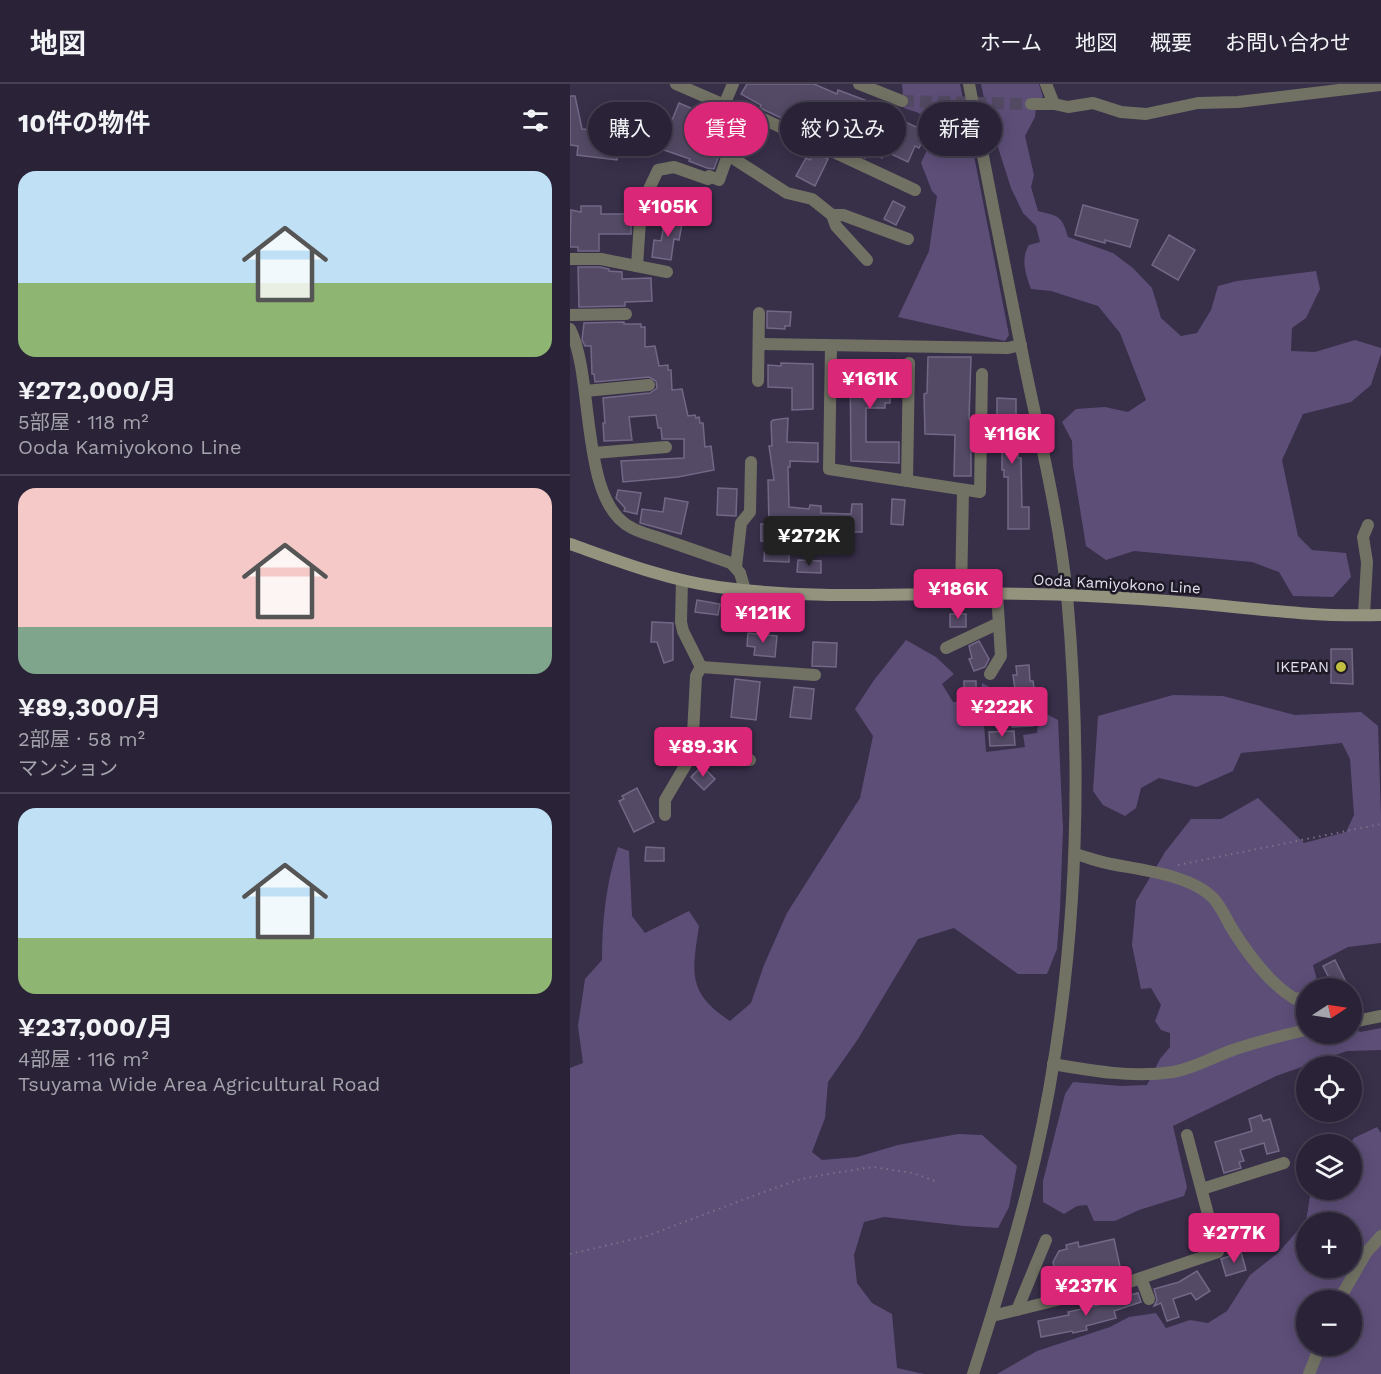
<!DOCTYPE html>
<html lang="ja">
<head>
<meta charset="utf-8">
<style>
	body { margin:0; font-family:"Work Sans","Noto Sans JP",sans-serif; background:#322b3f; color:#f1f3f6; height:100vh; display:flex; flex-direction:column; font-size:22px; white-space:nowrap }
	* { box-sizing:border-box; margin:0 }
	p { font-size:20px; color:#a5a4ad }
	.icon { flex:none; width:33px; height:33px; fill:none; stroke:currentColor; stroke-width:2; stroke-linecap:round; stroke-linejoin:round }
	.map { position:relative; flex:1; overflow:hidden }
	.drawer { display:flex; flex-direction:column; background:#2a2337; width:570px }
	.drawer>* { flex:none }
	.top-card { position:absolute; left:18px; top:18px; width:570px; height:54px; display:flex; gap:12px }
	.needle { width:39px; rotate:78deg }
	.tools { position:absolute; left:726px; top:894px; display:grid; gap:12px }
	.tools a { display:grid; place-items:center; width:66px; height:66px; border-radius:50%; background:#2a2337; box-shadow:0 3px 15px #0003,0 0 0 2px #464052; font-size:30px }
	.price { position:absolute; translate:-50% -51px; padding:0 14px; border-radius:6px; background:#db2777; color:#fff; font-size:20px; line-height:39px; filter:drop-shadow(0 2px 3px #0008) }
	.price::after { content:''; position:absolute; left:50%; top:36px; width:18px; height:14px; margin-left:-9px; background:inherit; clip-path:polygon(0 0,100% 0,50% 100%) }
	.price.on { background:#222; color:#fff }
	ul { padding:0; list-style:none }
	li { display:grid; align-content:center; gap:12px; height:318px; padding:0 18px }
	li+li { border-top:2px solid #464052 }
	li span { display:grid; place-items:center; height:186px; border-radius:18px; color:#555 }
	li>.icon { margin-inline-start:auto }
	span .icon { width:108px; height:108px; fill:#fffc; stroke-width:1 }
	li b { font-size:26px }
	h2 { display:flex; justify-content:space-between; align-items:center; height:72px; padding:0 18px; font-size:26px }
	.pill { padding:0 21px; border-radius:27px; background:#2a2337; box-shadow:0 3px 15px #0003,0 0 0 2px #464052; font-size:21px; line-height:54px }
	.pill.on { background:#db2777; color:#fff }
	header { display:flex; align-items:center; gap:36px; box-sizing:border-box; height:84px; padding:0 30px; background:#2a2337; border-bottom:2px solid #464052 }
	header strong { font-size:28px }
	nav { display:flex; gap:33px; margin-inline-start:auto; font-size:21px }
	main { display:flex; flex:1; min-height:0 }
	.map>svg:first-child { display:block }
</style>
</head>
<body>
<header>
<strong>地図</strong>
<nav><a>ホーム</a><a>地図</a><a>概要</a><a>お問い合わせ</a></nav>
</header>
<main>
<section class="drawer">
<h2>10件の物件<svg class="icon" aria-label="filters" viewBox="0 0 24 24"><path d="M4 7h16M4 17h16"/><circle cx="9" cy="7" r="2"/><circle cx="15" cy="17" r="2"/></svg></h2>
<ul>
<li><span style="background:linear-gradient(#bfe0f5 60%,#8fb573 0)"><svg class="icon" aria-label="home" viewBox="0 0 24 24"><path d="M3 11l9-7 9 7M6 9v11h12V9"/></svg></span><div><b>¥272,000/月</b><p>5部屋 · 118 m²</p><p>Ooda Kamiyokono Line</p></div></li>
<li><span style="background:linear-gradient(#f6c9c9 75%,#7fa58c 0)"><svg class="icon" aria-label="home" viewBox="0 0 24 24"><path d="M3 11l9-7 9 7M6 9v11h12V9"/></svg></span><div><b>¥89,300/月</b><p>2部屋 · 58 m²</p><p>マンション</p></div></li>
<li><span style="background:linear-gradient(#bfe0f5 70%,#8fb573 0)"><svg class="icon" aria-label="home" viewBox="0 0 24 24"><path d="M3 11l9-7 9 7M6 9v11h12V9"/></svg></span><div><b>¥237,000/月</b><p>4部屋 · 116 m²</p><p>Tsuyama Wide Area Agricultural Road</p></div></li>
</ul>
</section>
<div class="map">
<svg width="811" height="1290" viewBox="0 0 811 1290">
	<rect width="100%" height="100%" fill="#382f49"/>
	<g fill="#5d4e78" fill-rule="evenodd">
		<polygon points="332,0 390,0 439,251 435,257 328,233 359,167 367,112 362,107 351,79 362,55 349,29 334,24"/>
		<path d="M411 0H469L473 13 467 16 465 33 455 52 464 91 461 103 468 127C489 132 492 132 498 153L543 169 563 184 582 204 591 234 611 252 627 249 641 226 648 202 667 197 746 187 750 205 736 234 722 244 721 267 745 268 785 256 811 264V270L801 301 781 318 733 330 712 376 728 452 742 466 776 469 781 493 763 513 723 512 709 488 682 478 564 467 536 476 516 462 503 382 502 357 492 338 506 325 535 323 558 328 576 316 550 249 528 222 481 207 461 205C456 191 450 175 459 161L470 158 466 142 453 129 441 104 417 29Z"/>
		<path d="M336 556 366 573 384 590 372 600 383 618 411 617 412 599 429 608 428 634 414 640 416 668 455 663 453 651 467 649 469 626 488 636 493 745 490 825 487 865 477 890H448L384 844 348 855 288 955 258 998 255 1034 242 1068 252 1076 287 1073 328 1061 388 1050 412 1051 447 1082 439 1123 428 1144 394 1142 314 1133 294 1138 284 1171 287 1199 302 1219 322 1230 327 1284 354 1290H0V984L13 979 8 942 15 895 32 876C32 838 36 799 48 763L59 767 62 832 75 849 119 827 129 842C122 889 117 909 160 937L181 919 194 881 217 829 290 714 303 652 285 625 304 596Z"/>
		<polygon points="603,611 653,612 725,631 791,628 808,642 811,731 811,859 778,863 743,881 749,904 736,904 736,950 782,950 782,942 790,948 811,944 811,966 777,967 706,992 603,1042 617,1103 614,1112 569,1126 545,1137 524,1137 517,1121 507,1122 494,1130 473,1118 473,1097 495,1010 503,998 551,1002 577,1001 590,975 600,963 600,949 591,946 585,937 591,921 581,904 571,905 562,861 566,817 595,768 621,735 651,735 688,714 734,759 776,748 784,731 780,675 772,659 671,669 663,687 627,703 589,694 571,704 566,724 555,732 533,721 523,707 528,632"/>
		<path d="M807 1043 811 1049V1290H427L467 1267 540 1243 559 1233 586 1229 596 1244 620 1236 638 1239 657 1227 680 1191 708 1169 736 1137 741 1106H782L780 1060 784 1054ZM736 1138H782V1184H736ZM736 1216H782V1262H736Z"/>
	</g>
	<g fill="#544a66" stroke="#726886" stroke-width="1.5">
		<polygon points="177,0 244,0 267,10 268,6 308,21 307,23 330,33 329,35 357,48 349,64 345,62 338,78 315,67 312,74 298,68 295,74 277,65 281,58 260,48 249,43 245,50 190,24 191,21 171,10"/>
		<polygon points="0,12 5,12 12,45 51,47 47,76 7,71 8,62 0,61"/>
		<polygon points="109,19 130,28 133,21 154,30 147,46 152,49 144,69 149,71 144,85 137,84 119,77 120,75 94,66 97,55 94,56"/>
		<polygon points="244,68 258,75 245,102 226,92 236,74 240,76"/>
		<polygon points="114,111 127,113 123,130 111,128"/>
		<polygon points="323,117 335,123 326,141 314,135"/>
		<polygon points="513,121 568,136 560,163 535,156 535,159 505,151"/>
		<polygon points="11,122 31,122 31,130 61,130 61,150 29,150 29,167 8,167 8,163 0,163 1,126 11,128"/>
		<polygon points="96,131 113,134 109,156 104,155 101,176 82,173 84,156 91,157"/>
		<polygon points="599,151 625,166 608,196 582,181"/>
		<polygon points="8,183 30,183 39,185 39,187 52,188 52,195 81,194 82,217 55,218 55,222 9,223"/>
		<polygon points="197,227 221,228 220,242 215,242 215,245 197,244"/>
		<polygon points="54,238 54,240 71,240 71,243 75,243 75,263 85,262 89,282 98,281 98,286 101,286 102,306 112,305 118,332 125,331 126,334 129,333 130,339 133,339 135,363 141,362 144,386 108,393 53,398 51,377 114,374 114,355 92,355 91,344 88,344 86,331 59,333 62,356 34,357 33,339 35,339 33,314 80,309 87,304 86,297 79,293 25,298 24,290 22,290 21,262 15,262 12,256 14,239"/>
		<polygon points="358,273 401,273 399,335 401,335 401,392 384,392 385,351 355,350 354,310 357,309"/>
		<polygon points="280,276 320,276 320,319 315,319 315,324 296,324 296,358 329,358 329,379 281,377"/>
		<polygon points="211,279 243,280 243,325 222,326 222,304 198,303 198,281 211,282"/>
		<polygon points="427,314 446,315 446,345 448,345 448,374 451,374 452,423 459,423 459,445 438,445 438,393 434,393 434,386 432,386 432,333 427,333"/>
		<polygon points="218,334 217,358 248,359 248,378 220,377 220,383 218,383 219,423 239,425 240,421 251,422 251,429 281,430 282,420 292,420 292,448 283,448 281,468 242,467 243,439 219,438 219,478 194,477 195,457 191,457 191,440 199,440 198,396 204,396 199,362 202,362 201,338 203,336"/>
		<polygon points="148,404 167,405 166,432 147,431"/>
		<polygon points="48,406 71,409 67,430 54,427 55,424 46,414"/>
		<polygon points="95,414 118,418 111,450 70,439 72,425 93,428"/>
		<polygon points="322,415 335,416 333,441 321,440"/>
		<polygon points="228,476 251,477 251,489 227,488"/>
		<polygon points="127,516 150,520 148,531 125,528"/>
		<rect x="380" y="530" width="16" height="13"/>
		<polygon points="82,538 103,539 103,576 94,579 87,558 81,558"/>
		<polygon points="178,549 207,552 205,573 184,571 185,563 177,562"/>
		<polygon points="409,557 419,575 415,583 404,587 399,575 402,574 399,562"/>
		<polygon points="243,558 267,559 266,583 242,582"/>
		<polygon points="761,565 782,565 783,600 761,599"/>
		<polygon points="459,581 460,597 463,597 464,604 466,604 466,615 462,615 463,642 442,643 441,620 438,620 437,605 445,605 443,591 447,591 446,582"/>
		<polygon points="165,595 190,598 186,636 161,633"/>
		<rect x="394" y="597" width="12" height="16"/>
		<polygon points="224,603 244,605 241,635 220,633"/>
		<polygon points="444,647 445,661 420,662 419,648"/>
		<polygon points="132,682 145,695 134,706 121,693"/>
		<polygon points="67,704 84,738 64,748 49,717 54,715 52,712"/>
		<polygon points="76,763 94,764 94,777 75,777"/>
		<polygon points="765,876 779,904 764,904 753,882"/>
		<polygon points="691,1031 693,1037 700,1035 709,1067 697,1070 694,1059 670,1066 674,1077 669,1078 671,1084 654,1089 645,1058 682,1047 679,1035"/>
		<polygon points="544,1155 552,1192 489,1206 483,1178 489,1167 497,1165 496,1161 508,1158 509,1163"/>
		<polygon points="671,1168 676,1186 656,1192 651,1175"/>
		<polygon points="627,1187 640,1207 626,1216 621,1209 603,1215 609,1233 597,1237 591,1219 584,1222 587,1216 584,1205 609,1198"/>
		<polygon points="568,1209 571,1218 544,1227 546,1234 516,1242 517,1246 503,1249 502,1247 471,1253 468,1237 499,1231 498,1228 529,1221 529,1219"/>
	</g>
	<g fill="none" stroke-linecap="round" stroke-linejoin="round">
		<polyline stroke="#524962" stroke-width="12" stroke-dasharray="12 6" stroke-linecap="butt" points="332,17 461,20"/>
		<g stroke="#787187" stroke-width="2" stroke-dasharray="1.5 4.5" stroke-linecap="butt">
			<polyline points="608,781 811,740"/>
			<polyline points="0,1170 77,1152 191,1109 228,1096 252,1091 303,1083 343,1089 365,1097"/>
		</g>
		<g stroke="#727264" stroke-width="12">
			<polyline points="106,0 173,29"/>
			<polyline points="289,0 332,17"/>
			<polyline points="476,0 484,20"/>
			<polyline points="461,20 484,20 498,23 523,19 551,28 576,30 628,19 668,18 811,1"/>
			<polyline points="154,21 163,0"/>
			<polyline points="158,71 217,109 242,115 262,131 266,142 297,176"/>
			<polyline points="262,131 273,131 338,155"/>
			<polyline points="0,175 31,175 97,188"/>
			<polyline points="67,182 71,122 88,86 104,83 138,95 139,92 149,96 174,26 345,106"/>
			<polyline points="0,231 56,230"/>
			<path d="M0 245C25 294 9 419 62 444 71 449 82 451 92 455 115 463 138 471 161 479L170 489 175 506"/>
			<polyline points="189,260 438,264 451,261"/>
			<polyline points="261,262 259,385 410,408 412,290"/>
			<polyline points="188,297 189,229"/>
			<polyline points="15,307 79,301"/>
			<polyline points="24,369 96,363"/>
			<polyline points="337,397 339,279"/>
			<polyline points="166,483 171,439 180,428 181,378"/>
			<polyline points="112,496 111,538 113,547 131,583"/>
			<polyline points="391,510 393,406"/>
			<polyline points="794,531 797,478 793,453 798,441"/>
			<polyline points="376,564 429,539"/>
			<polyline points="131,583 245,591"/>
			<polyline points="420,590 431,572 427,509"/>
			<polyline points="122,670 180,676"/>
			<polyline points="95,731 95,716 122,670 126,592 131,583"/>
			<path d="M505 770C517 773 529 778 541 780 571 786 622 791 644 815 651 823 656 834 661 843 677 869 699 899 725 915L736 913"/>
			<polyline points="782,938 811,932"/>
			<path d="M483 980C523 987 563 994 603 988 624 984 641 974 660 967 685 958 710 952 736 946"/>
			<polyline points="632,1105 714,1079"/>
			<polyline points="571,1194 579,1215"/>
			<polyline points="769,1216 796,1169 811,1152"/>
			<polyline points="447,1226 476,1156"/>
			<polyline points="422,1232 556,1199 648,1168 617,1051"/>
			<polyline points="739,1290 750,1262"/>
		</g>
		<path stroke="#727264" stroke-width="12" d="M399 0C417 93 435 185 454 278 470 355 489 433 497 511 514 700 507 890 465 1075 448 1148 426 1219 403 1290"/>
		<path stroke="#94947e" stroke-width="12" d="M0 460C48 477 97 496 148 503 264 519 382 505 498 511 543 513 589 516 634 520 693 526 752 533 811 531"/>
	</g>
	<circle fill="#c1be40" stroke="#1d1925" stroke-width="2" cx="771" cy="583" r="6"/>
	<g text-anchor="middle" stroke-width="5" stroke-linejoin="round" paint-order="stroke">
		<g font-size="15" fill="#e4dfef" stroke="#1d1925">
			<text transform="translate(547 500) rotate(3)" y="5">Ooda Kamiyokono Line</text>
		</g>
		<g font-size="15" fill="#e4dfef" stroke="#1d1925" text-anchor="end">
			<text x="759" y="588">IKEPAN</text>
		</g>
	</g>
</svg>
<div class="tools">
<a><svg class="needle" viewBox="-14 -14 28 28"><path d="M0-13l5 13h-10z" fill="#e53935"/><path d="M0 13l5-13h-10z" fill="#a5a4ad"/></svg></a>
<a><svg class="icon" aria-label="locate" viewBox="0 0 24 24"><circle cx="12" cy="12" r="6"/><path d="M12 2v4M12 18v4M2 12h4M18 12h4"/></svg></a>
<a><svg class="icon" aria-label="layers" viewBox="0 0 24 24"><path d="M12 4l9 5-9 5-9-5zM3 14l9 5 9-5"/></svg></a>
<a>+</a>
<a>−</a>
</div>
<b class="price" style="left:98px;top:154px">¥105K</b>
<b class="price" style="left:300px;top:326px">¥161K</b>
<b class="price" style="left:442px;top:381px">¥116K</b>
<b class="price on" style="left:239px;top:483px">¥272K</b>
<b class="price" style="left:388px;top:536px">¥186K</b>
<b class="price" style="left:193px;top:560px">¥121K</b>
<b class="price" style="left:432px;top:654px">¥222K</b>
<b class="price" style="left:133px;top:694px">¥89.3K</b>
<b class="price" style="left:664px;top:1180px">¥277K</b>
<b class="price" style="left:516px;top:1233px">¥237K</b>
<div class="top-card">
<a class="pill">購入</a>
<a class="pill on">賃貸</a>
<a class="pill">絞り込み</a>
<a class="pill">新着</a>
</div>
</div>
</main>
</body>
</html>
